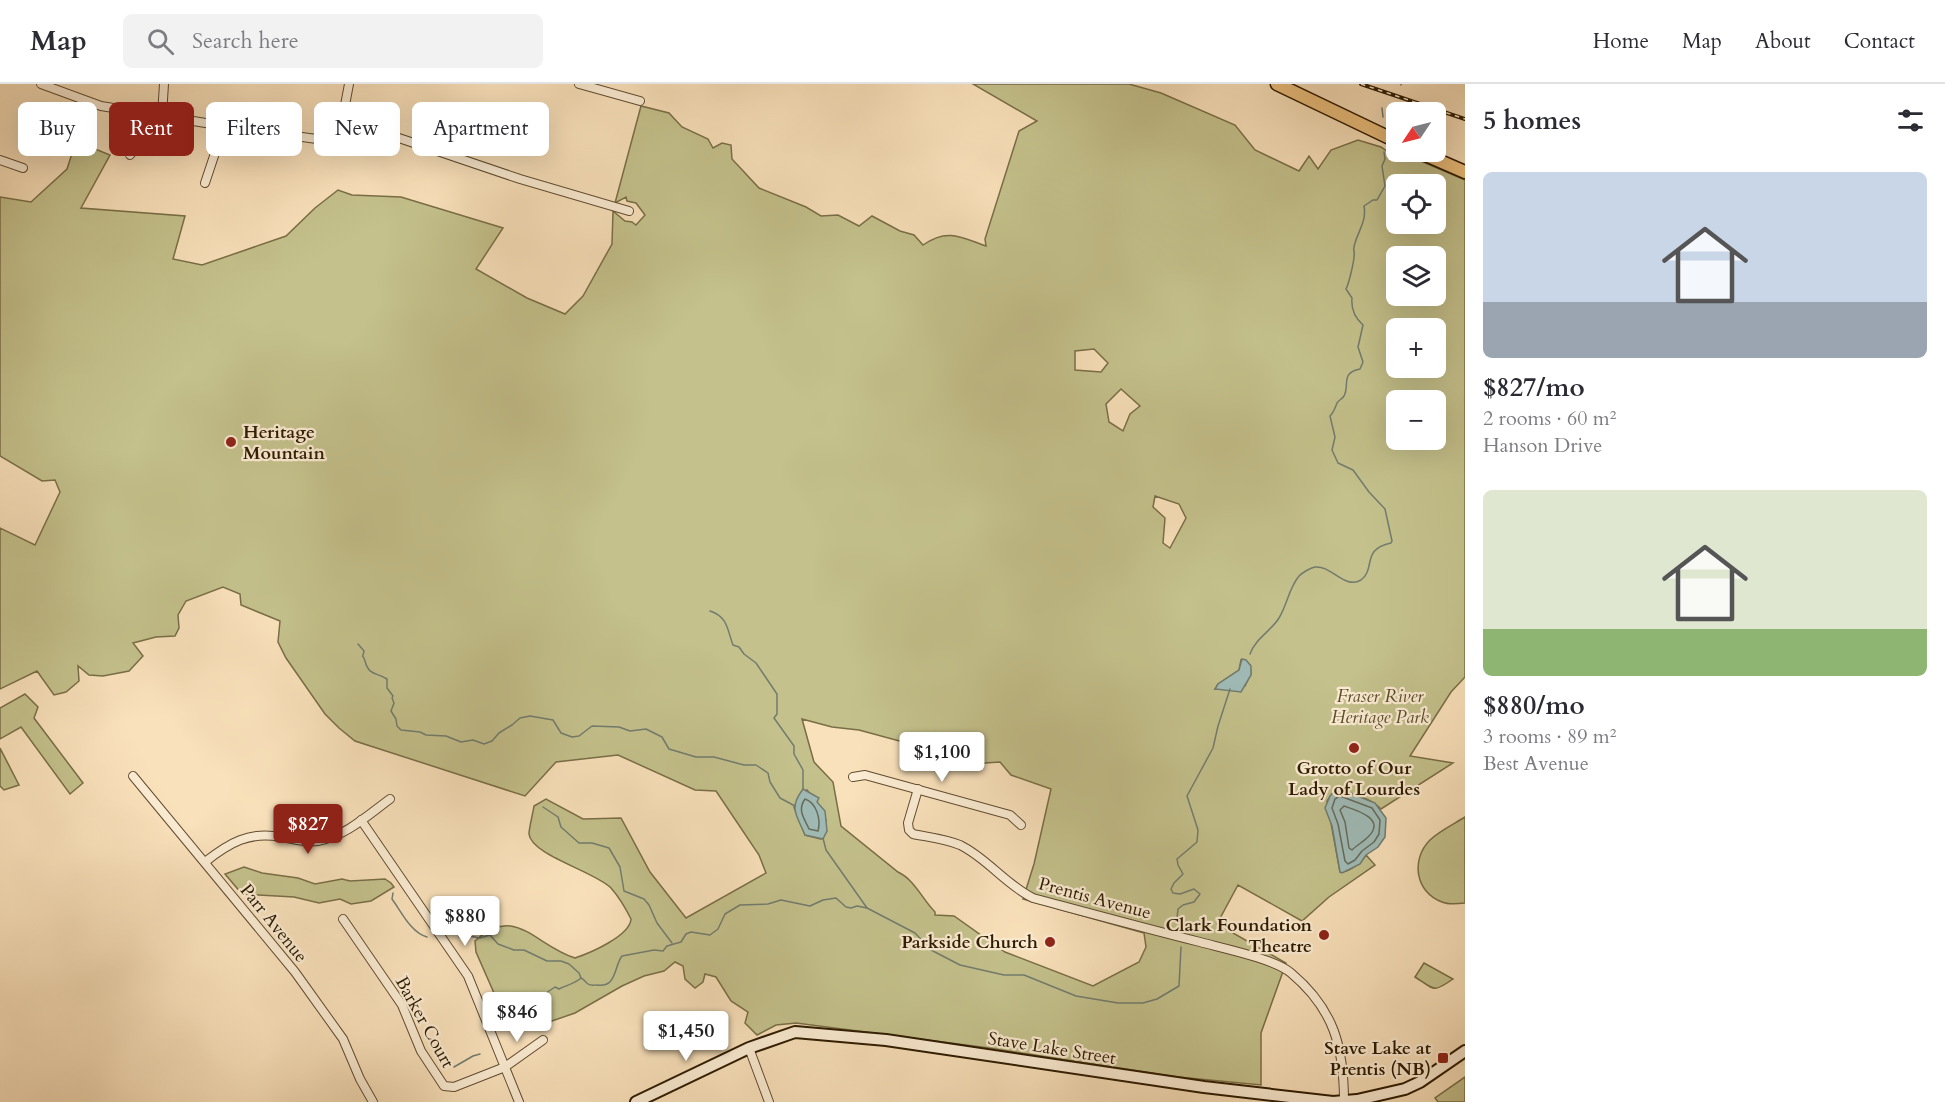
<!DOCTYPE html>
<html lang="en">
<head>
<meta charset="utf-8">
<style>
	body { margin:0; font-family:Cardo,serif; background:#f2f2f3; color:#2b2b33; height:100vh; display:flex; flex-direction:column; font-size:22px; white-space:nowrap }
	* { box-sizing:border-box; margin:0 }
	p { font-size:20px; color:#7c7c81 }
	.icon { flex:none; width:33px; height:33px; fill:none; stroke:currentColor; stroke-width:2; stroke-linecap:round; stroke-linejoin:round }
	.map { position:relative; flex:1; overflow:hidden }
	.sheet { display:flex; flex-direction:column; background:#fff; width:480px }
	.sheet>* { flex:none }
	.banner { position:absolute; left:18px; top:18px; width:570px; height:54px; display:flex; gap:12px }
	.needle { width:39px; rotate:235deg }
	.tools { position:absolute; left:1386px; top:18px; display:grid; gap:12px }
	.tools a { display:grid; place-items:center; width:60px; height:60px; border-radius:9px; background:#fff; box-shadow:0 6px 24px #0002; font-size:30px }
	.price { position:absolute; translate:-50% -51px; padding:0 14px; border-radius:6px; background:#fff; color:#222; font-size:20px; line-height:39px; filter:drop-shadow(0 2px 3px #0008) }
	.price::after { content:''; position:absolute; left:50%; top:36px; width:18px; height:14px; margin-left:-9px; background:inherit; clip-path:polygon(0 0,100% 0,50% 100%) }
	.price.selected { background:#8f2418; color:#fff }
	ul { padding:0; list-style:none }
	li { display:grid; align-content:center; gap:12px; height:318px; padding:0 18px }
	li span { display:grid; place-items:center; height:186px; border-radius:9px; color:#555 }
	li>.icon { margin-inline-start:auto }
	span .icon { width:108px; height:108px; fill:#fffc; stroke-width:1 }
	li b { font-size:26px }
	h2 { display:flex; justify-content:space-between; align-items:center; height:72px; padding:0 18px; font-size:26px }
	.chip { padding:0 21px; border-radius:9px; background:#fff; box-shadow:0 6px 24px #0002; font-size:21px; line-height:54px }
	.chip.selected { background:#8f2418; color:#fff }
	header { display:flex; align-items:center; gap:36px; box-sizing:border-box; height:84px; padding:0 30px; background:#fff; border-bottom:2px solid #e1e1e2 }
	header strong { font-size:28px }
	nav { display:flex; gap:33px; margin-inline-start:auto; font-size:21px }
	.search { width:420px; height:54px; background:#f2f2f3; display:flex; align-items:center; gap:15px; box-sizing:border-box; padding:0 21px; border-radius:9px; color:#7c7c81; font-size:22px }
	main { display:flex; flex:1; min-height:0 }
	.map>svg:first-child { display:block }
</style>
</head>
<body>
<header>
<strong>Map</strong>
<div class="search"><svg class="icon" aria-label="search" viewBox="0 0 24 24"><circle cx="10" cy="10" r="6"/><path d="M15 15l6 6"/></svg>Search here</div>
<nav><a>Home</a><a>Map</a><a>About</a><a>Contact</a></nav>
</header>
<main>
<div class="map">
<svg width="1465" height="1018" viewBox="0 0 1465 1018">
	<rect width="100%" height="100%" fill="#f9e1bb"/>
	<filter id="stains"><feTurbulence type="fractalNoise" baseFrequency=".00333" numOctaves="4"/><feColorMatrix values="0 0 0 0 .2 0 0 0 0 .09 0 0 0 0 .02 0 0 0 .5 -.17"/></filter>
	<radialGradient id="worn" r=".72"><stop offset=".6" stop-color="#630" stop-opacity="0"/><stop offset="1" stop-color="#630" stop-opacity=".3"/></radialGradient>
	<g fill="#c4c18c" stroke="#796e46" stroke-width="1.5" fill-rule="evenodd">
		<path d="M973 0H1129L1161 9 1235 41 1255 66 1299 87 1309 72 1318 85 1331 66 1358 56 1381 63 1398 75 1397 68H1400L1465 96V593L1451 608 1410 672 1453 679 1381 725C1369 713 1352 710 1336 705L1327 717 1340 788C1351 788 1359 780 1366 771L1375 781 1329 813 1302 837 1238 801 1217 840 1286 879 1261 949V1001L1178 993 989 964 796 939 776 941 757 951 745 939 748 928 731 917 716 893 705 890 703 898 695 904 685 895 683 882 675 878 664 887 644 892 622 902 575 929 526 946C518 943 510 942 505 934L476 868 475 857C514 819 536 862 575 874 590 869 630 852 631 835 626 825 619 813 611 804 596 788 531 771 529 750 529 744 533 729 534 722L546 715 583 735 621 734 650 788 686 834 766 789 759 771 716 707 695 706 618 671 556 678 525 712 355 657 339 644 325 630 286 574 278 558 280 537 241 521 240 510 223 503 186 517 178 531 179 544 175 552 156 553 133 559 143 572 129 587 103 592 89 591 78 582 79 597 66 608 54 611 37 587 0 605V444L35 461 60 408 55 396 42 397 0 372V113L31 118 67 85 76 57 110 71 81 124 185 132 173 175 202 181 286 152 315 124 338 106 352 111 401 113 503 144 476 185 527 214 565 230 583 212 612 160 613 127 625 137 632 138 636 141 645 131 636 119 627 117 626 113 615 119 641 22 669 29 682 43 708 55 713 64 722 59 731 61 732 75 759 104 806 123 821 132 838 131 859 142 872 132 900 147 914 151 923 161C947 144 961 153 986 162L985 155 1019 47 1037 37ZM1396 100H1436V140H1396ZM1396 172H1436V212H1396ZM1396 244H1436V284H1396ZM1094 265 1108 279 1101 288 1075 286V267ZM1121 305 1140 322 1130 330 1123 347 1109 338 1106 320ZM1396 316H1436V356H1396ZM1155 412 1179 420 1186 434 1170 464 1163 459 1165 434 1153 423ZM1241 576 1250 581 1251 589 1245 602 1215 605 1218 600 1239 586ZM802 635 832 643 859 646 940 668 954 669 964 680 976 685 985 679 1000 678 1011 691 1051 705 1034 780 1023 815 1144 849 1146 863 1139 878 1093 902 1005 868 954 832 935 831V828C922 815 915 796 898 788L841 742 833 698 814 678ZM807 706 817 718 826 736 821 755 805 751 794 723Z"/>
		<polygon points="25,610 38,623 34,634 83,699 70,710 21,643 0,655 0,624"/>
		<polygon points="0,664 19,701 4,706 0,702"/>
		<path d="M1465 733V819C1457 820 1449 821 1442 818 1416 809 1410 776 1430 756 1439 747 1454 740 1465 733Z"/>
		<polygon points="244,783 262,789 298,794 315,800 342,795 350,797 385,795 391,799 394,803 371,817 351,820 340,815 319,819 294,813 242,810 225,790"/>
		<path d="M1424 879 1453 895C1433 909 1435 906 1415 893Z"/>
		<polygon points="1465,993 1465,1018 1438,1018 1435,1014"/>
	</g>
	<g fill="#a0bcb8" stroke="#727c6f" stroke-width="1.5">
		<polygon points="1242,575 1246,576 1251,582 1251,591 1241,608 1215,605 1218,600 1239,586"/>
		<polygon points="1337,704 1375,719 1386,734 1385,753 1378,763 1366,771 1360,780 1342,789 1340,788 1332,742 1325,724 1330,712"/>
		<path d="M803 705 819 714 817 718 825 727 827 747 823 755 805 751C797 731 788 725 803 705Z"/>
	</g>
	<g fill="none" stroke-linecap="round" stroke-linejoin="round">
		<g stroke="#676c5c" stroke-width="1.5">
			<polygon points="1340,712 1372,724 1380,736 1379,750 1374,758 1362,767 1355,776 1348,780 1345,777 1338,740 1332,724 1335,715"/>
			<path d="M805 715C817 719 821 736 818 747L809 745C804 734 797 726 805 715Z"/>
			<path d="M1344 722C1356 726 1387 735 1368 753 1363 758 1357 761 1352 766L1349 764 1345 738 1340 726Z"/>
		</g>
		<g stroke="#727c6f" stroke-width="1.5">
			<polyline points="1401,1 1401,0"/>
			<polyline points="1382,24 1383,33"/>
			<path d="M710 527C728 533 727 545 733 561L739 563 744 570 756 579 777 610V630L774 634 794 662V670L803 686V705"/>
			<path d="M358 560 364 567C362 577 362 568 365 577 369 592 376 588 387 595V604L393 612 392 614 394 619 391 627 396 635 397 642 401 646 420 648 426 651 446 652 461 658 473 656 484 660 492 657 499 649 512 641 520 634 530 632 553 636 561 649 572 653 579 652 592 642 619 643 630 647 646 645 662 653 669 665 696 673H714L744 681H756L768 689 770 698 780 714 795 722"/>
			<path d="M1250 570C1255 555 1271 547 1279 534 1287 521 1289 504 1299 492 1302 489 1310 484 1315 483 1331 481 1345 506 1361 496 1376 485 1361 465 1391 459L1392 457 1385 425 1369 408 1353 386 1338 379 1332 366 1335 353 1330 332C1334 328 1335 324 1337 319 1339 316 1342 315 1344 312 1350 301 1340 289 1360 285L1363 278 1358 263 1363 241C1355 234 1351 224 1352 214L1346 205C1349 199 1354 178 1354 172 1355 167 1353 168 1354 163 1357 148 1367 138 1364 122L1373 116H1377L1385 102 1382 82 1385 75 1384 68"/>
			<polyline points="543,723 558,733 561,743 579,759 592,759 609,764 620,783 624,807 644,815 649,821 657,839 672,859"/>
			<polyline points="823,754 826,766 867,824 915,849 931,866 960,881 1004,891 1024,891 1076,912 1118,919 1143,919 1157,915 1179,902 1181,863"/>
			<path d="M393 809 392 815C401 827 411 849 427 853"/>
			<polyline points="1185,846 1177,834 1178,825 1183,821 1194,818 1200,810 1194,805 1180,810 1173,809 1171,805 1174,799 1183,790 1178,781 1177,775 1197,758 1198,746 1187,712 1213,664 1218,642 1230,605"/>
			<polyline points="459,853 464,851 480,854 490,851 498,860 514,866 524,866 547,877 561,877 569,880 579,889 581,894"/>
			<path d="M505 944 525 933 534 915 543 911 555 903 559 905C567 901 574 900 581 894 584 895 585 898 588 900 591 902 594 901 597 901 617 904 614 882 622 872L654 866 663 867 667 862 681 858 686 850 691 848 710 851 718 845 725 830 740 821 768 820 781 816 810 822 823 816 836 814 846 823 851 824 857 822 867 824"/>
			<polyline points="454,983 473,972 480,970"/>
		</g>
		<defs>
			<g id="street">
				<polyline points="41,0 101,22 224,42 338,58 390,51 520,95 629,127"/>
				<polyline points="579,0 640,17"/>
				<polyline points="338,58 349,0"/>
				<polyline points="130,71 162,31 164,0"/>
				<polyline points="0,76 23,84"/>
				<polyline points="205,99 224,42"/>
				<polyline points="133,692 295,888 343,955 360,995 373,1018"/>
				<polyline points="853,693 865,691 1010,731 1021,741"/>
				<path d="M918 705 908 739 909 746 913 750C928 753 946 755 960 761 987 774 1006 801 1033 814 1089 829 1144 844 1200 858 1222 864 1275 875 1291 889 1334 925 1344 963 1344 1018"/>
				<polyline points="361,736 468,892 519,1018"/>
				<path d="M205 778C229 759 249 747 281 753 294 755 305 759 318 757 346 752 368 731 390 715"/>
				<polyline points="343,835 402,921 421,967 444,1002 454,1003 505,983 543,956"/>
				<polyline points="749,964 769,1018"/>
			</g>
			<polyline id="secondary" points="636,1018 749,964 795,948 886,956 1204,1003 1333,1018 1357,1016 1405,1005 1420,998 1465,967"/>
			<g id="primary">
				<polyline points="1277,0 1396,57"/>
				<polyline points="1419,68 1465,88"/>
			</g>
		</defs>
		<use href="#street" stroke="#614c30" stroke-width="10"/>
		<use href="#secondary" stroke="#2e1b01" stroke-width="14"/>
		<use href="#primary" stroke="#2e1b01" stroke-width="15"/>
		<use href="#street" stroke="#fbecd3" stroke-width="8"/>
		<use href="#secondary" stroke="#fbecd3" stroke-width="10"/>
		<use href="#primary" stroke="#ecc07e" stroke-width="12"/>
		<defs>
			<polyline id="rail" points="1361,0 1465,35"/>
		</defs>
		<use href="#rail" stroke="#2e1b01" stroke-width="4"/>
		<use href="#rail" stroke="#fbecd3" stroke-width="1.5" stroke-dasharray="4.5" stroke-linecap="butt"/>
	</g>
	<g fill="#8f2418" stroke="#fbecd3" stroke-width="2">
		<circle cx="231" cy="358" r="6"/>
		<circle cx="1354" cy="664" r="6"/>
		<circle cx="1324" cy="851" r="6"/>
		<circle cx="1050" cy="858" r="6"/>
		<rect x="1437" y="968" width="12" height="12" rx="3"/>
	</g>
	<g text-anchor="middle" stroke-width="4.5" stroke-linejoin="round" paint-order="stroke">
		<g font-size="18" font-weight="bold" fill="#2e1b01" stroke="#fbecd3" text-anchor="end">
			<text x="243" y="354" text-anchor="start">Heritage<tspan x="243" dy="21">Mountain</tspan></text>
			<text x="1354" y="690" text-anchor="middle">Grotto of Our<tspan x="1354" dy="21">Lady of Lourdes</tspan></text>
			<text x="1312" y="847">Clark Foundation<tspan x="1312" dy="21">Theatre</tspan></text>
			<text x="1038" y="864">Parkside Church</text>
			<text x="1431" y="970">Stave Lake at<tspan x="1431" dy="21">Prentis (NB)</tspan></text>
		</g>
		<g font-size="18" font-style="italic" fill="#5b4d2b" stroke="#fbecd3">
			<text x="1380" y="618">Fraser River<tspan x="1380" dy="21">Heritage Park</tspan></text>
		</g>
		<g font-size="18" fill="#2e1b01" stroke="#fbecd3">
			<text transform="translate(1095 814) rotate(15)" y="6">Prentis Avenue</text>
			<text transform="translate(274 839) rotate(51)" y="6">Parr Avenue</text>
			<text transform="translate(425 938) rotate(61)" y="6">Barker Court</text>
			<text transform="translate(1052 964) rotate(9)" y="6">Stave Lake Street</text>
		</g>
	</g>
	<rect width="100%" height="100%" filter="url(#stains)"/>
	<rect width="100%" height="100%" fill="url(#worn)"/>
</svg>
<div class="tools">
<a><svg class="needle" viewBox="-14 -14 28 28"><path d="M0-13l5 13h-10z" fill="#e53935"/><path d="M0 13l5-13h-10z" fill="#7c7c81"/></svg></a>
<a><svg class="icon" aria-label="locate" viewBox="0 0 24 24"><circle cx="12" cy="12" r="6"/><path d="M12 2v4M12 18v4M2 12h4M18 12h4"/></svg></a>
<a><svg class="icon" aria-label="layers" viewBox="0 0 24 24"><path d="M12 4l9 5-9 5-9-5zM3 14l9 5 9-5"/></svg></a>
<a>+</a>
<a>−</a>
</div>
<b class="price" style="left:942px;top:699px">$1,100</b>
<b class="price selected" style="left:308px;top:771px">$827</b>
<b class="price" style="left:465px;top:863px">$880</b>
<b class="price" style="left:517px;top:959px">$846</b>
<b class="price" style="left:686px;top:978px">$1,450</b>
<div class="banner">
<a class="chip">Buy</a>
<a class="chip selected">Rent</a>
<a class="chip">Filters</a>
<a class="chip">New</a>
<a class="chip">Apartment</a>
</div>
</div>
<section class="sheet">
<h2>5 homes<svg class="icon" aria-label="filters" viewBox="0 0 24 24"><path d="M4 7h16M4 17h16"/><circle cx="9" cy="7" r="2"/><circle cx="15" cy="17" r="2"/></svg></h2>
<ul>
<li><span style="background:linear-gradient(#c9d6e8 70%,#9aa5b1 0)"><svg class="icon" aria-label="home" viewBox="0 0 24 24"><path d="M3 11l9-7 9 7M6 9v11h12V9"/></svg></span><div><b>$827/mo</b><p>2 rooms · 60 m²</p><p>Hanson Drive</p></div></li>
<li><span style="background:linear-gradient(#dfe7d0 75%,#8fb573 0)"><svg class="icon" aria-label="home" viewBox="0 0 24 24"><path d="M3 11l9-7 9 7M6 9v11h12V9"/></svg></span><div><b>$880/mo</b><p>3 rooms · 89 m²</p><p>Best Avenue</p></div></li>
</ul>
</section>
</main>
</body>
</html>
